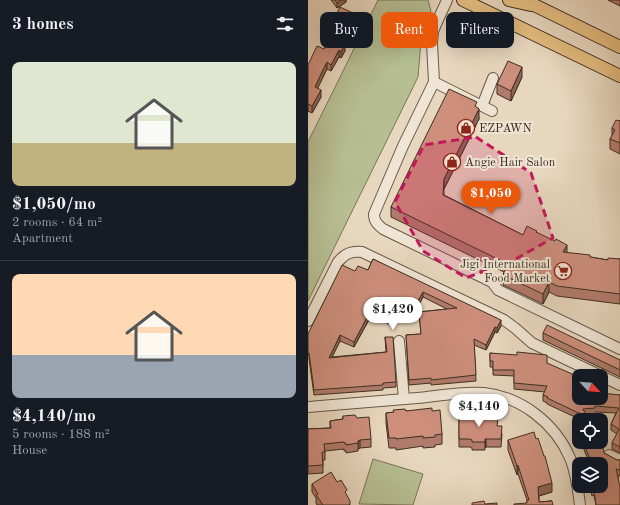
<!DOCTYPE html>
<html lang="en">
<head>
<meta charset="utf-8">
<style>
	body { margin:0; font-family:"Old Standard TT",serif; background:#242831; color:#f1f3f6; height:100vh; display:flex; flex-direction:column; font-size:15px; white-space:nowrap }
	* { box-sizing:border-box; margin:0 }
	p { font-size:13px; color:#9ea1a6 }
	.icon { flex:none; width:22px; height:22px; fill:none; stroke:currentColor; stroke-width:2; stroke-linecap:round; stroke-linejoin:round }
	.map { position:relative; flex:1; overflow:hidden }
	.details { display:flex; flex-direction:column; background:#171b24; width:308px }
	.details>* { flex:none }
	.top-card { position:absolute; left:12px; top:12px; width:240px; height:36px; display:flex; gap:8px }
	.needle { width:26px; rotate:116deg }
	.tools { position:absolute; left:264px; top:369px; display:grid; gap:8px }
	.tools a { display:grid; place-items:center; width:36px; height:36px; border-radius:8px; background:#171b24; box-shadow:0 4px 16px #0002; font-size:20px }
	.price { position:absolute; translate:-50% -34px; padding:0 9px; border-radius:14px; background:#fff; color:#222; font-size:13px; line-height:26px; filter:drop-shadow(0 1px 2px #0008) }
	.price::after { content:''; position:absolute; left:50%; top:24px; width:12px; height:9px; margin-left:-6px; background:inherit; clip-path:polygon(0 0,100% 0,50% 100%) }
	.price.active { background:#ea580c; color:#fff }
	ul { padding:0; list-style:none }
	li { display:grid; align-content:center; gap:8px; height:212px; padding:0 12px }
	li+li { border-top:1px solid #363941 }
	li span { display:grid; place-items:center; height:124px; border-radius:8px; color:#555 }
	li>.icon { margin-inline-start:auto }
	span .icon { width:72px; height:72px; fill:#fffc; stroke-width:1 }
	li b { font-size:17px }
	h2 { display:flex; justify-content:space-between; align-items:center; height:48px; padding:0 12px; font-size:17px }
	.tag { padding:0 14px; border-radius:8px; background:#171b24; box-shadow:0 4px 16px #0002; font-size:14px; line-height:36px }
	.tag.active { background:#ea580c; color:#fff }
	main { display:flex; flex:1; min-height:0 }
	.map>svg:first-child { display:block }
</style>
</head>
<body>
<main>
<section class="details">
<h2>3 homes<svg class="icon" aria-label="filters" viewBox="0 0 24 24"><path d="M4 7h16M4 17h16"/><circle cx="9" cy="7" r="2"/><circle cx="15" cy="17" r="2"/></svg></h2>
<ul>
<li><span style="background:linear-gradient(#dfe7d0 65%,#c2b280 0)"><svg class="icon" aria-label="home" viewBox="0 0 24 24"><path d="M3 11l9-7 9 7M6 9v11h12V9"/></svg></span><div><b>$1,050/mo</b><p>2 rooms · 64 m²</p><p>Apartment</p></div></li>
<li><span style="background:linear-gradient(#ffd9b3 65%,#9aa5b1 0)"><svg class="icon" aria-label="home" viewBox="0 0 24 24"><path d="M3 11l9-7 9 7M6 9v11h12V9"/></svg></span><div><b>$4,140/mo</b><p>5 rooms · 188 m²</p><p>House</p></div></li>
</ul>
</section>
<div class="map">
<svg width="312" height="505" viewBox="0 0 312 505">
	<rect width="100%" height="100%" fill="#e8d7bf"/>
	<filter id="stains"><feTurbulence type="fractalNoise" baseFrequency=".005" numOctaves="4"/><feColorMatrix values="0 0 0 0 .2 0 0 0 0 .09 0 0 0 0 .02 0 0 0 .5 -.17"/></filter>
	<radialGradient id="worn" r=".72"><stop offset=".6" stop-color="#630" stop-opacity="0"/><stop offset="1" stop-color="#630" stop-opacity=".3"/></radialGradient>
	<g fill="#b6be92" stroke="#79765a">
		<polygon points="70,0 120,0 123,11 114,30 110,77 0,301 0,142"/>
		<polygon points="65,459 115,474 105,505 51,504"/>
	</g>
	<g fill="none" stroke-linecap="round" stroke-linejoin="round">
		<defs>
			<g id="minor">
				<path d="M139 0 125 31 124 43 126 82 95 146 66 214C66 221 69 224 75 229L184 282 190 290 312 349"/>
				<polyline points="126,82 184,111"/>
				<polyline points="174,106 185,78"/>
				<path d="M0 321 30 262C37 253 44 251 54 252L196 320 207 328 224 343 293 376"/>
				<polyline points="91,341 96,399"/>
				<polyline points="293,376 312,385"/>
				<path d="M0 407C36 404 73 401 109 398 131 396 154 391 176 393 213 397 247 423 262 458 268 472 270 489 272 505"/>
				<polyline points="301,455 312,460"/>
			</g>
			<g id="major">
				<polyline points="155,0 312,76"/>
				<polyline points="201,0 223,5"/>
				<polyline points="216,0 312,47"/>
			</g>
		</defs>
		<use href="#minor" stroke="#675948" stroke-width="12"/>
		<use href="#major" stroke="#3c2f21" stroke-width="14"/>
		<use href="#minor" stroke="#f0e5d5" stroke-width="10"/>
		<use href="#major" stroke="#e4bc80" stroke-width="12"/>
	</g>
	<g fill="#b17b6c" stroke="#3c2f21">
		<polygon points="23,0 38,0 38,2 29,8"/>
		<polygon points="300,0 312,0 312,6"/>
		<polygon points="45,18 37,34 31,31 27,39 37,51 33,58 31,57 23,71 19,69 9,88 13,97 4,113 0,111 0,112 0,65 16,49 22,37 17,35 17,29 25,21"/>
		<polygon points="214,77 203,101 189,94 189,84"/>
		<polygon points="169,107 171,119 136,189 136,195 215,235 229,233 259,253 300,260 312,259 312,304 249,296 241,292 235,304 195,285 195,275 196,272 83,217 83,207"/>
		<polygon points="312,120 312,154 302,149 302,139 304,136 304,128"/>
		<polygon points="65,259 193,326 189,333 187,332 178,350 166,345 168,381 123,385 123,383 101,385 98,335 113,334 111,312 139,309 115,297 106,314 99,311 98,313 90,310 83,325 63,316 46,347 32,341 24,357 78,352 77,337 88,382 88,387 75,388 75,390 6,395 1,359 0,334 47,271 60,270"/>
		<polygon points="235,333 312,360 312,377 235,340"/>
		<polygon points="182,353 239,363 271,398 312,395 312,453 304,449 304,443 309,434 303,430 303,424 308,413 287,412 287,414 278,414 281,420 271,420 271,431 269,426 269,421 271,419 239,404 239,403 235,401 235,395 237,392 206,389 206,376 185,375 185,367 182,367"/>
		<polygon points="98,411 124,411 134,434 134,444 127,445 127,447 115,448 115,446 88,450 88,448 81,448 78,423 78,413"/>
		<polygon points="35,416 63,439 63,447 52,448 50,449 50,451 38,453 38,451 36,451 36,449 17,451 17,460 15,460 15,473 0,474 0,429 22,428 22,421 35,419"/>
		<polygon points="151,417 178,417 189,426 194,434 193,447 177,447 177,450 164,450 164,448 162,447 151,447"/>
		<polygon points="200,440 244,492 231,496 231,502 244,501 219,503 219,500 210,474 209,475 200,450"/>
		<polygon points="276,442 309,460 312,460 312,476 310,475 312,505 288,505 286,495 284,496 282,486 293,486 279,464 280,459 276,450"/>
		<polygon points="4,484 39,496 42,505 9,505 8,503 8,498 4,492"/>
	</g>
	<g fill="#906458" stroke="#3c2f21">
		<polygon points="33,0 38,0 38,2 29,8 29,3"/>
		<polygon points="45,13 45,18 37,34 37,29"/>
		<polygon points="31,26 31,31 27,40 27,34"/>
		<polygon points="37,44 37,51 33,58 33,52"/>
		<polygon points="31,50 31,57 23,71 23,65"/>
		<polygon points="19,62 19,69 7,94 7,87"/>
		<polygon points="214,67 214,77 203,101 203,91"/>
		<polygon points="13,90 13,97 4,113 4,106"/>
		<polygon points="171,109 171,119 136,189 136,179"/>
		<polygon points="259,245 259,255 255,252"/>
		<polygon points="241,282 241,292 235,304 235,294"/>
		<polygon points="115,292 115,297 106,314 106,308"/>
		<polygon points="90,304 90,310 83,325 83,320"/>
		<polygon points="99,305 99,311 98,313 98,308"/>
		<polygon points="63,310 63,316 46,347 46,342"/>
		<polygon points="193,320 193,326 189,333 189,328"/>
		<polygon points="187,327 187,332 178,350 178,345"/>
		<polygon points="32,335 32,341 21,363 21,358"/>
		<rect x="177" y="439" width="1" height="8"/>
		<polygon points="52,440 52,448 50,449 50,441"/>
		<polygon points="210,465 210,474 209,475 209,466"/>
		<polygon points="244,483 244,492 230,496 230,487"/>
	</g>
	<g fill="#ce8f7d" stroke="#3c2f21">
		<polygon points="27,0 33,0 29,3"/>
		<polygon points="32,7 45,13 37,29 31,26 27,34 17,29 21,20 25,21"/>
		<polygon points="22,37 37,44 33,52 31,50 23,65 19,62 14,72 7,87 13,90 4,106 0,104 0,105 0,65 9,46 16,49"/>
		<polygon points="200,61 214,67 203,91 189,84"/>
		<polygon points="141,89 169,102 167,106 171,109 136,179 135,195 215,235 219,226 229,231 228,232 247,241 248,239 259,245 255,252 282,255 282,257 300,260 300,258 312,259 312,294 249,286 241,282 235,294 195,275 200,264 83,207"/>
		<polygon points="308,120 311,121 312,120 312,143 302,139 307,130 304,128"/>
		<polygon points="65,259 193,320 189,328 187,327 178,345 166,339 168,375 123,380 123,378 101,380 98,335 113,334 111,312 149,308 115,292 106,308 99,305 98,308 90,304 83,320 63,310 46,342 32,335 21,358 79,352 77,337 85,337 88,382 75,383 75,385 6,390 1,353 0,355 0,334 34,265 47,271 50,266 60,270"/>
		<polygon points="239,325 312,360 312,370 235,333"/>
		<polygon points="209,352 239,355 239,363 271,377 271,398 293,398 293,393 312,395 312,447 304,443 311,429 303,424 311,408 287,406 287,408 275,409 281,420 271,420 271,425 269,421 277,416 239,398 240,397 235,395 239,386 206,383 206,370 185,370 185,361 182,361 182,353 209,355"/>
		<polygon points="124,408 124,411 132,410 134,434 127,435 127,437 115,438 115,436 88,439 88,438 81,438 78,413 86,412 85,410 97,409 98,411"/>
		<polygon points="164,413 177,414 178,417 190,417 189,426 194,426 193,439 177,439 177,442 164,442 164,440 162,439 151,439 151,417 162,417 164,416"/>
		<polygon points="47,415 49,418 61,417 63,439 52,440 50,441 50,443 38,445 38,443 36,443 36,442 16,444 17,452 14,452 15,465 0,466 0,429 23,428 22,421 35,419 35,416"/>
		<polygon points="226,432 228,439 230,438 236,456 237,456 244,483 230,487 231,502 244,501 245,505 206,505 206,504 219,503 219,500 221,500 210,465 209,466 200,440"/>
		<polygon points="276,442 293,442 295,447 296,453 309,460 312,460 312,470 308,469 312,487 312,505 288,505 286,490 284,490 283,486 293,486 293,464 279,464 280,463 279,459 282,458 276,445 277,444"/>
		<polygon points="23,472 29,482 33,480 39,490 37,492 42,501 42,504 41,505 15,505 8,495 10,494 4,484"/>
		<polygon points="176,501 177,504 189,503 189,505 164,505 164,503"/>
	</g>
	<path fill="#c2185b" fill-opacity="0.2" stroke="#c2185b" stroke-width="3" stroke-dasharray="8 5" stroke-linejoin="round" d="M168 137 223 173 245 238 206 260 158 278 115 251 87 202 116 145Z"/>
	<defs>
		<symbol id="shop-ring" viewBox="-11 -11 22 22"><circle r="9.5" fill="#f0e5d5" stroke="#8f2418" stroke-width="1.5"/><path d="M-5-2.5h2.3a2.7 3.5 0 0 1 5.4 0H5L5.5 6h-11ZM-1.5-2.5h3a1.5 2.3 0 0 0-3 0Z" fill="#8f2418"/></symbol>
		<symbol id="supermarket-ring" viewBox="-11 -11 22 22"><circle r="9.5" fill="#f0e5d5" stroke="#8f2418" stroke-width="1.5"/><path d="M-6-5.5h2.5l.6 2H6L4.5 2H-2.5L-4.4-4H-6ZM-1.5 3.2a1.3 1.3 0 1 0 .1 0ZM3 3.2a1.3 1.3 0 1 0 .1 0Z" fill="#8f2418"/></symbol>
	</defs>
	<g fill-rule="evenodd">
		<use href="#shop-ring" x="148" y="118" width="20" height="20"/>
		<use href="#shop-ring" x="134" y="152" width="20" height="20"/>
		<use href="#supermarket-ring" x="245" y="261" width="20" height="20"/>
	</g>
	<g text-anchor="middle" stroke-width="4" stroke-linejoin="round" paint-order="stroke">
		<g font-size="12" fill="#3c2f21" stroke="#f0e5d5" text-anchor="start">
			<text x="171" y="132">EZPAWN</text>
			<text x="157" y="166">Angie Hair Salon</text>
			<text x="242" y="268" text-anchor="end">Jigi International<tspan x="242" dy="14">Food Market</tspan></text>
		</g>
	</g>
	<rect width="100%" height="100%" filter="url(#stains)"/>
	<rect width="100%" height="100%" fill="url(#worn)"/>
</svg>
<div class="tools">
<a><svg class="needle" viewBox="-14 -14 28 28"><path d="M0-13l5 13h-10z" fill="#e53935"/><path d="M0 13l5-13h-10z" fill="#9ea1a6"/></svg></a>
<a><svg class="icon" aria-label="locate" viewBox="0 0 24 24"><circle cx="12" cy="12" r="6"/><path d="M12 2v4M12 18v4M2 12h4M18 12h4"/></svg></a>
<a><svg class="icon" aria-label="layers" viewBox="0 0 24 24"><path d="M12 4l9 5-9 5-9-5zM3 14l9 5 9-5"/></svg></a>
</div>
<b class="price active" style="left:183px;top:215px">$1,050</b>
<b class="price" style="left:85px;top:331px">$1,420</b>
<b class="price" style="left:171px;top:428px">$4,140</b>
<div class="top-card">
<a class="tag">Buy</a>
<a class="tag active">Rent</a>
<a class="tag">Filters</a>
</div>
</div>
</main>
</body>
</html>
